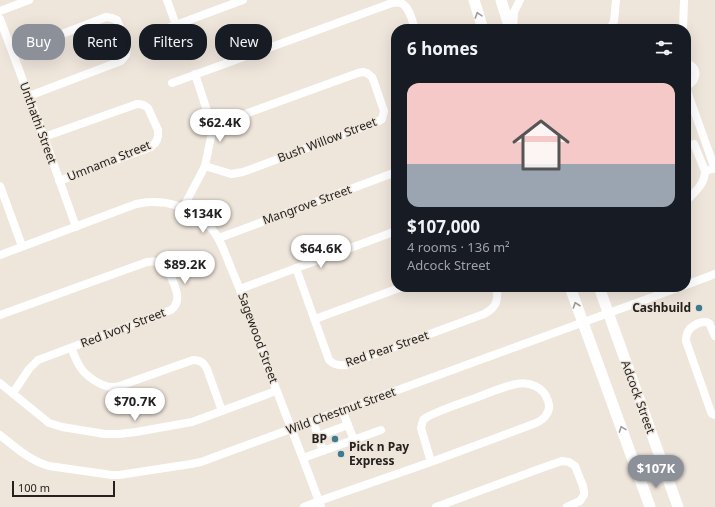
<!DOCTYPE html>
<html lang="en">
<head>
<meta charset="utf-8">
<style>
	body { margin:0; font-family:"Noto Sans",sans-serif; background:#242831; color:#f1f3f6; height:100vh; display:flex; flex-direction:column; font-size:15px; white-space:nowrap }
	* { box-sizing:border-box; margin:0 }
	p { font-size:13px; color:#9ea1a6 }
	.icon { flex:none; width:22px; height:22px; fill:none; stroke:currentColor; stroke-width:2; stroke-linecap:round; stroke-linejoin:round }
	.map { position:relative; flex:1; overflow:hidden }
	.side { position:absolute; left:391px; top:24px; width:300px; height:268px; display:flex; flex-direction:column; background:#171b24; border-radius:16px; box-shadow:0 4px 16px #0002 }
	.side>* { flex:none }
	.guide { position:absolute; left:12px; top:24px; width:319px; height:36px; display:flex; gap:8px }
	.scale { position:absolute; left:12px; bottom:10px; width:103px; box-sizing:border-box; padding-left:4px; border:2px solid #25221e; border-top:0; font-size:11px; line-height:14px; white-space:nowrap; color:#25221e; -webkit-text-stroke:3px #eee5db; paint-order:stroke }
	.price { position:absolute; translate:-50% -34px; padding:0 9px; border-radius:14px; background:#fff; color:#222; font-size:13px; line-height:26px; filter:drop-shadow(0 1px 2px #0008) }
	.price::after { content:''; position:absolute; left:50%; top:24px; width:12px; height:9px; margin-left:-6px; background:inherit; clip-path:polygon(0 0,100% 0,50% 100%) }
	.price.current { background:#8c9099; color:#fff }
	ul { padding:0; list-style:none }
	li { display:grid; align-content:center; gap:8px; height:212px; padding:0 16px }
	li span { display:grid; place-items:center; height:124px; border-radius:12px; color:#555 }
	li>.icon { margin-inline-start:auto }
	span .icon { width:72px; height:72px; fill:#fffc; stroke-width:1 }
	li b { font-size:17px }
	h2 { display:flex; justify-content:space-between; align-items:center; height:48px; padding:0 16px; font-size:17px }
	.chip { padding:0 14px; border-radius:16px; background:#171b24; box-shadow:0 4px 16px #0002; font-size:14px; line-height:36px }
	.chip.current { background:#8c9099; color:#fff }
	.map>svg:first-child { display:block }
</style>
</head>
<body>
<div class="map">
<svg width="715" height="507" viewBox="0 0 715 507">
	<rect width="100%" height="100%" fill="#eee5db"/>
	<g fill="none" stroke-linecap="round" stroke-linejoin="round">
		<g stroke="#fff" stroke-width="8">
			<polyline points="167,0 176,25"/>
			<polyline points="0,11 29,0"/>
			<polyline points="0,19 44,137 76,227"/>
			<polyline points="513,29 514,12 520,0"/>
			<polyline points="610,29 614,21 616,0"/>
			<polyline points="683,29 684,0"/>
			<polyline points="157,32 243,0"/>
			<polyline points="13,53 106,17 112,18 117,20 127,45 126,55 121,61 29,96"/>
			<path d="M686 63C699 67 698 81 686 86"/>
			<path d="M172 83 392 3C395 3 398 2 401 3 410 7 412 21 415 29"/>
			<polyline points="686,88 715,169"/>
			<path d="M44 137 137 104C142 104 145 105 148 108L158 130C159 138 157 143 151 147L59 181"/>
			<polyline points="694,144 705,171 715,168"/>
			<polyline points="205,166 231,174 243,172 377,122 382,119 384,111 374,82 372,77 367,73 363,72 358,73 212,126"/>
			<polyline points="0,186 22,246"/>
			<path d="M686 201C695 192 705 184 705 171"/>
			<polyline points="183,208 205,166 212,132 212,126 195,74"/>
			<polyline points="219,238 396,172"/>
			<path d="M0 255 136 204C163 198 192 206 211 228 221 239 225 254 231 268 244 298 254 329 265 359 283 409 303 457 321 507"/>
			<path d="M296 268 329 360C334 365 339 366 346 365L484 314C497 307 498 301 497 287"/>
			<polyline points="686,285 715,274"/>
			<polyline points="240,289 396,231"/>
			<path d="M0 315 147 262C153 261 160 261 165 265 168 269 170 274 172 279 176 289 182 302 171 310L38 360 29 369 13 393"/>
			<polyline points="315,319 402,287"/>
			<path d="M715 336 709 323C705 321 703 322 699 323 690 327 686 331 686 341L711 412 712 414 715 415"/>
			<path d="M71 348C74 354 76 360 79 365 84 375 101 387 112 387 116 387 121 386 125 384L193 360C201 360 204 363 207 369L222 411"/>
			<polyline points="0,383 49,423 62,427 105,434 119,434 136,432 192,422 276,391"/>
			<polyline points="342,410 354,440"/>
			<polyline points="313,421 323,451"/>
			<path d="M0 435C15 447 30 461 49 466L112 475H119L191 464 201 462 217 456 680 287"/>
			<polyline points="318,436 348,425"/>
			<polyline points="303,458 381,430"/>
			<path d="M304 507 319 501 431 462 536 423C540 421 544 419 546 415 549 411 550 406 548 401 544 387 529 381 516 384 502 387 489 393 475 398 459 404 442 409 427 417L423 420 421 428 431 462"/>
			<polyline points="436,507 539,469 562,461 569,462 575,466 583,486 584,492 584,495 580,501 567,507"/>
		</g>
		<g stroke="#fff" stroke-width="11">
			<polyline points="474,0 483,29"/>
			<polyline points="501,0 510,29"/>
			<polyline points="570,287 650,507"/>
			<polyline points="599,287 678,507"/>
		</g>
	</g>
	<defs><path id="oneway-chevron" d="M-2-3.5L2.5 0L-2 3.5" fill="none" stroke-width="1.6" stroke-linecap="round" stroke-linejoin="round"/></defs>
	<g stroke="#9d9c9a">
		<use href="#oneway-chevron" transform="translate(478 15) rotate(-107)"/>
		<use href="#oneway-chevron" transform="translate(576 305) rotate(-109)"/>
		<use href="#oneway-chevron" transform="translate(622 429) rotate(-110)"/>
	</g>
	<g fill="#3e7a91" stroke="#eee5db" stroke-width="1.5">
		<circle cx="699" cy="308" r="4"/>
		<circle cx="335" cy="439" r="4"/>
		<circle cx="341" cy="454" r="4"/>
	</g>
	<g text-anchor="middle" stroke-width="3" stroke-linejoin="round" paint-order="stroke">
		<g font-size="12" fill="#25221e" stroke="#eee5db">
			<text transform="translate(38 123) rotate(70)" y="4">Unthathi Street</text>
			<text transform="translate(327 140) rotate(-21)" y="4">Bush Willow Street</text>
			<text transform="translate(109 161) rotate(-22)" y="4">Umnama Street</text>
			<text transform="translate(307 205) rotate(-20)" y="4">Mangrove Street</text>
			<text transform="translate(123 328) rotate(-21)" y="4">Red Ivory Street</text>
			<text transform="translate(258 338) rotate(70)" y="4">Sagewood Street</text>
			<text transform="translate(387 349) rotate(-19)" y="4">Red Pear Street</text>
			<text transform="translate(638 397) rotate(70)" y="4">Adcock Street</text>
			<text transform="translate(341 411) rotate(-20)" y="4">Wild Chestnut Street</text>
		</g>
		<g font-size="12" font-weight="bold" fill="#25221e" stroke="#eee5db" text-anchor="end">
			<text x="691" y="312">Cashbuild</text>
			<text x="327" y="443">BP</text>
			<text x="349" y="451" text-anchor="start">Pick n Pay<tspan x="349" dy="14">Express</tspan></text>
		</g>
	</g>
</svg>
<div class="scale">100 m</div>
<b class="price" style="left:220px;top:143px">$62.4K</b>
<b class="price" style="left:203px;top:234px">$134K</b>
<b class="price" style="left:321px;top:269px">$64.6K</b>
<b class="price" style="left:185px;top:285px">$89.2K</b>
<b class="price" style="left:135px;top:422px">$70.7K</b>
<b class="price current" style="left:656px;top:489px">$107K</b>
<div class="guide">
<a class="chip current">Buy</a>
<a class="chip">Rent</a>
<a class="chip">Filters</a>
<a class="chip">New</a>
</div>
<section class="side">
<h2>6 homes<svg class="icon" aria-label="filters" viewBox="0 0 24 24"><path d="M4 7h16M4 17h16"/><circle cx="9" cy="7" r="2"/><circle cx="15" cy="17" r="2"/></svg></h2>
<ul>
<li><span style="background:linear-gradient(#f6c9c9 65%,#9aa5b1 0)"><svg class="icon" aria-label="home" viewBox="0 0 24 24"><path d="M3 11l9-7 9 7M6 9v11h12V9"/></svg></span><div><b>$107,000</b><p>4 rooms · 136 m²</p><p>Adcock Street</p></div></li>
</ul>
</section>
</div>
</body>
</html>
